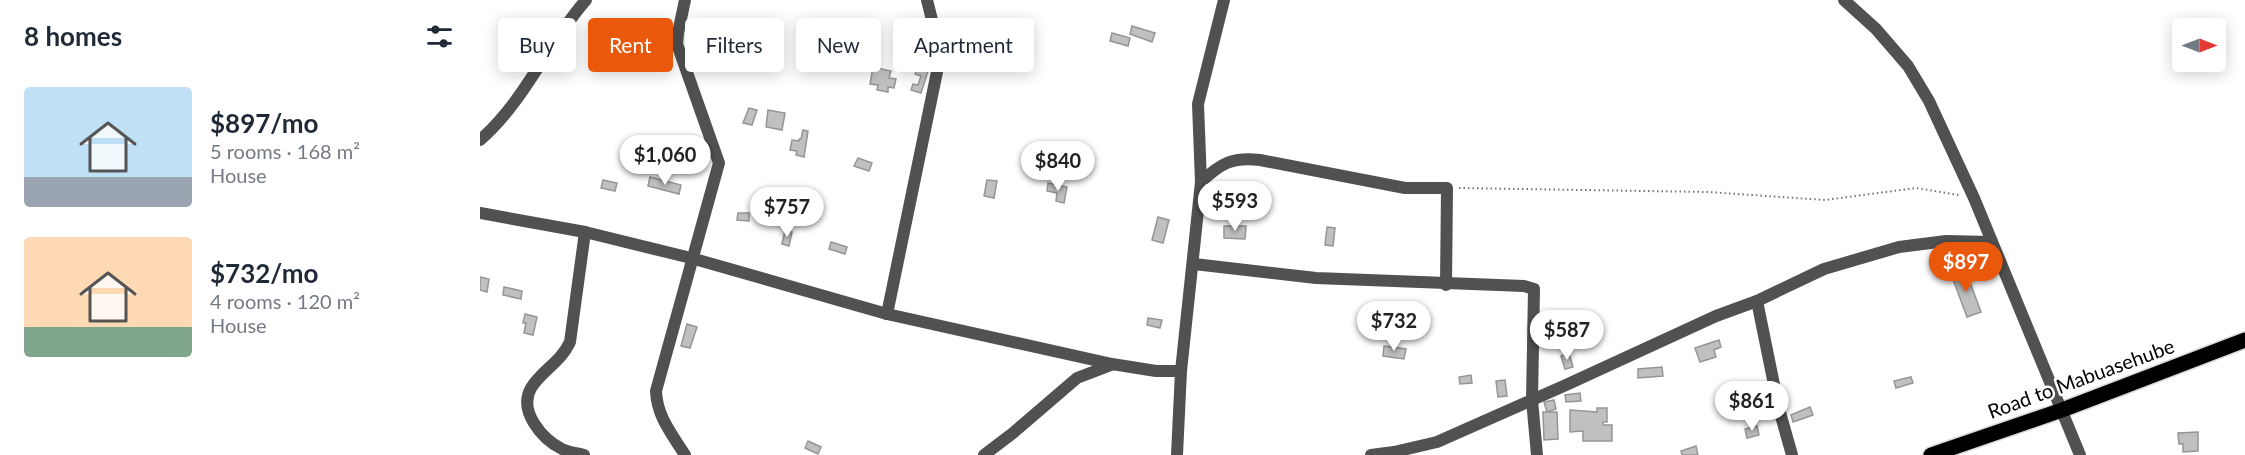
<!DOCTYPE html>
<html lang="en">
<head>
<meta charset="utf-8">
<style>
	body { margin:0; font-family:Lato,sans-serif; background:#f2f2f3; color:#1f2937; height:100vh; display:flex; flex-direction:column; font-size:22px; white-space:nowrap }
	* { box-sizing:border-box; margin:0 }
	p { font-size:20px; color:#747a83 }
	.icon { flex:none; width:33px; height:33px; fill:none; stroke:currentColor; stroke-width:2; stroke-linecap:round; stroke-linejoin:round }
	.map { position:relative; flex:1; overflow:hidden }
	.side { display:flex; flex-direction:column; background:#fff; width:480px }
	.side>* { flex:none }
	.hud { position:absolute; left:18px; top:18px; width:570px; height:54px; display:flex; gap:12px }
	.needle { width:39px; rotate:90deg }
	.fabs { position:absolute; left:1692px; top:18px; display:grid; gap:12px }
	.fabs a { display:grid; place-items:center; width:54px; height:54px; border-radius:6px; background:#fff; box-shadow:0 3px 15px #0003; font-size:30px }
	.price { position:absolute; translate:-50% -51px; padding:0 14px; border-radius:21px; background:#fff; color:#222; font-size:20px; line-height:39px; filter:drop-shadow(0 2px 3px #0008) }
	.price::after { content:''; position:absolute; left:50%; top:36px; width:18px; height:14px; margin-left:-9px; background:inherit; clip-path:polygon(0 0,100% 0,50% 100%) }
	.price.selected { background:#ea580c; color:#fff }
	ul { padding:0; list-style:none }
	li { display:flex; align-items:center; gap:18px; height:150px; padding:0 24px }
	li span { display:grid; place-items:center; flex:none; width:168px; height:120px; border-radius:6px; color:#555 }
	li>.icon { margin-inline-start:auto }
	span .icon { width:72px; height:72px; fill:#fffc; stroke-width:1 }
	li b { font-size:26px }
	h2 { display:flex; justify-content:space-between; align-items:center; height:72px; padding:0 24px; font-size:26px }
	.pill { padding:0 21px; border-radius:6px; background:#fff; box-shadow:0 3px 15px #0003; font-size:21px; line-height:54px }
	.pill.selected { background:#ea580c; color:#fff }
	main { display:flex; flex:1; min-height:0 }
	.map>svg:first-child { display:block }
</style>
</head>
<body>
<main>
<section class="side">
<h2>8 homes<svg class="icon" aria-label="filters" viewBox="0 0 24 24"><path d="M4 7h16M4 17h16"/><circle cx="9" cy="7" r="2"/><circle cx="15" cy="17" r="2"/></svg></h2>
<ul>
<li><span style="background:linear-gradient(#bfe0f5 75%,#9aa5b1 0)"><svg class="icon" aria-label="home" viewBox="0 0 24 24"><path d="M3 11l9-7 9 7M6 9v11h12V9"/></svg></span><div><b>$897/mo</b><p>5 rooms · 168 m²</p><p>House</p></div></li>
<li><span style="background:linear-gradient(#ffd9b3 75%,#7fa58c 0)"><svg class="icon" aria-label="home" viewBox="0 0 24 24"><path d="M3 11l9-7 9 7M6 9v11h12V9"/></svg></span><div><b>$732/mo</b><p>4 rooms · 120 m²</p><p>House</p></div></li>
</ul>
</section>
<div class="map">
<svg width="1765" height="455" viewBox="0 0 1765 455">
	<rect width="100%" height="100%" fill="#fff"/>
	<g fill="#c0c0c0" stroke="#959595" stroke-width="1.5">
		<polygon points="524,19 532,21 529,38 519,36 520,29 526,31 527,26 523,25"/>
		<polygon points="238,24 255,25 254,37 258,37 257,47 236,46"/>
		<polygon points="652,26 675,33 672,42 650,34"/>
		<polygon points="632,33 650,38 648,46 630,41"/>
		<polygon points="393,67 411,71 409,78 416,79 414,88 408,87 408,92 397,90 398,85 390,84"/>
		<polygon points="437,68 448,71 441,93 431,90 433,84 438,85 441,76 435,74"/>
		<polygon points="269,108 277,110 272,125 263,123"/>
		<polygon points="288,110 305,113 302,130 286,127"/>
		<polygon points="323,130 328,131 324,157 316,155 317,151 310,150 312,140 319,141 319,139 321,139"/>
		<polygon points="378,158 392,163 389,171 374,166"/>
		<polygon points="170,177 201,185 199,194 168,186"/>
		<polygon points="123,180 137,183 135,191 121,188"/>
		<polygon points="507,180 517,181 514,198 504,196"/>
		<polygon points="568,183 587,187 584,203 576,201 577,193 567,191"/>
		<polygon points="258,213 269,213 269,221 257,220"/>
		<polygon points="284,214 306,216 305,224 284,222"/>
		<polygon points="678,217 689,220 683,243 672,240"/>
		<polygon points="744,226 766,226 765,239 744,238"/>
		<polygon points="847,227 855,228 853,246 845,245"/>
		<polygon points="305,230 312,232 309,246 302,244"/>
		<polygon points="351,242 367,247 365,254 349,249"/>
		<polygon points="1485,269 1501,312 1487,317 1471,274"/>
		<polygon points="0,277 9,279 7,292 0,290"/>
		<polygon points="24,287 42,291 41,299 23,295"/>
		<polygon points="45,314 57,317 53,335 44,333 46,323 43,323"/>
		<polygon points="668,318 682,320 680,328 667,325"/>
		<polygon points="207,324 217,327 210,348 201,346"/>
		<polygon points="1239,340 1241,347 1234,350 1236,357 1220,362 1215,348"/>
		<polygon points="904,346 926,349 924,359 903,356"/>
		<polygon points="1089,353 1093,367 1085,369 1081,356"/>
		<polygon points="1182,367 1183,376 1158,378 1158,369"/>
		<polygon points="991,375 992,383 980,384 979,377"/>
		<polygon points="1431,377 1433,383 1416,388 1414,381"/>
		<polygon points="1025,380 1027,396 1018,397 1016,381"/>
		<polygon points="1100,393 1101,401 1086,402 1085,395"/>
		<polygon points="1074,400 1076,409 1067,412 1064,402"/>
		<polygon points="1330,407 1333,415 1313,422 1311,415"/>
		<polygon points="1117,408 1127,408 1127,422 1123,422 1123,425 1132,425 1132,441 1103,441 1103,431 1090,432 1090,410 1117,412"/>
		<polygon points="1063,412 1077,412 1078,439 1064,440"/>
		<polygon points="1277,426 1279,435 1267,438 1265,429"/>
		<polygon points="1718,432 1718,451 1703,452 1703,444 1699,444 1698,433"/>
		<polygon points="328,441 341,447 338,454 325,448"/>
		<polygon points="1216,446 1218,455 1202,455 1201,451"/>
	</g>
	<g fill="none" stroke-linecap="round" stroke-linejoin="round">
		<defs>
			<polyline id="major" points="1451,455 1582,410 1765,340"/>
		</defs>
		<use href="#major" stroke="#dbdbdb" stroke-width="18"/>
		<polyline stroke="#737373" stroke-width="2" stroke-dasharray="1.5 3" stroke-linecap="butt" points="979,188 1228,192 1345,200 1436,188 1479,195"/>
		<g stroke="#515151" stroke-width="12">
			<polyline points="1364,0 1396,29 1428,66 1449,101 1494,198 1600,455"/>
			<path d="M0 140C45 101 67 44 106 0"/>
			<polyline points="721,182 718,104 744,0"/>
			<polyline points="0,213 105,232 211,258 407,314 632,364 676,371 701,371"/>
			<polyline points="714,264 836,278 1044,286 1054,289 1052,400 1057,455"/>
			<polyline points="1277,301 1299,409 1312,455"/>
			<polyline points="407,314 458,67 456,36 447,0"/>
			<path d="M104 455C97 453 88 452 82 449 62 439 38 411 51 388 61 371 81 362 90 342L105 232"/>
			<path d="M205 455C192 434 177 417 176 391L239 163 197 44 198 33 205 0"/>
			<polyline points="504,455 533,433 597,378 631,365"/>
			<path d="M697 455 701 371 721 182C741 163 752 157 780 160L925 188H967L966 285"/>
			<polyline points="891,455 914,452 957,442 1086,385 1236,316 1277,301 1344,269 1419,247 1466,241 1512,242"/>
		</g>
		<use href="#major" stroke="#000" stroke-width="15"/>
	</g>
	<g text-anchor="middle" stroke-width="5" stroke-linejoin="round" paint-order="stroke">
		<g font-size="20" fill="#000" stroke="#fff">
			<text transform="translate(1601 379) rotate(-20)" y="7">Road to Mabuasehube</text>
		</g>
	</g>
</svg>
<div class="fabs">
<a><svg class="needle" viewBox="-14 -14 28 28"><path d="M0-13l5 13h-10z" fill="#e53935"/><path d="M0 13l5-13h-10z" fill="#747a83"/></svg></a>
</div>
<b class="price" style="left:185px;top:186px">$1,060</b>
<b class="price" style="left:578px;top:192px">$840</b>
<b class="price" style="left:755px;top:232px">$593</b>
<b class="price" style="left:307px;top:238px">$757</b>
<b class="price selected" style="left:1486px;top:293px">$897</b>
<b class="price" style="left:914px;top:352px">$732</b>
<b class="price" style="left:1087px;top:361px">$587</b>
<b class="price" style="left:1272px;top:432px">$861</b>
<div class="hud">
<a class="pill">Buy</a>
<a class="pill selected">Rent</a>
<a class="pill">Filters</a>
<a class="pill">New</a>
<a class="pill">Apartment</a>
</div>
</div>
</main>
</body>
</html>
